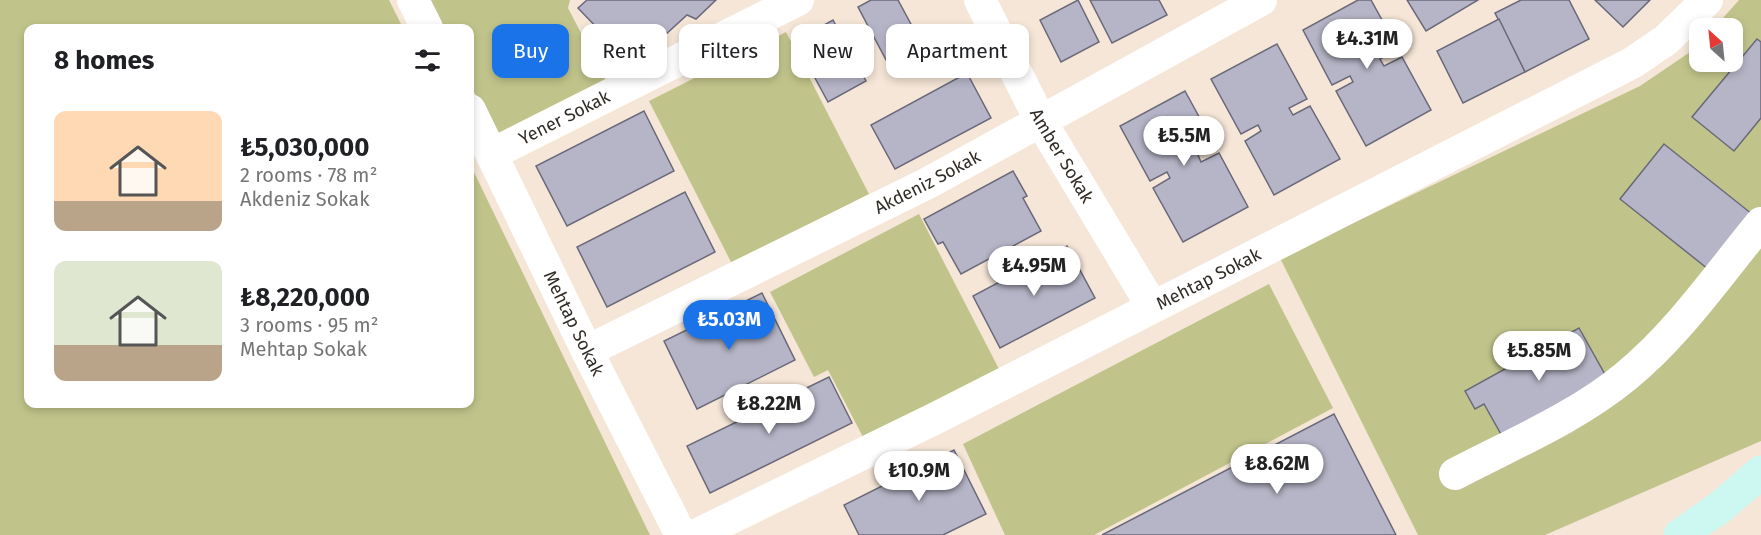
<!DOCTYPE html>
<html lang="en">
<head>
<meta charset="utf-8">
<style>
	body { margin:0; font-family:"Fira Sans",sans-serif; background:#f6f6f6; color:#202124; height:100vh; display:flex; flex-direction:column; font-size:22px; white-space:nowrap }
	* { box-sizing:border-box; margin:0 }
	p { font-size:20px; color:#757577 }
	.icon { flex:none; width:33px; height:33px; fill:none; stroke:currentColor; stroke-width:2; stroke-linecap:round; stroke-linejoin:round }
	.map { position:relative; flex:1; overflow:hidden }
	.panel { position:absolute; left:24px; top:24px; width:450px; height:384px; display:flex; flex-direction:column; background:#fff; border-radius:12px; box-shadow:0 3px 9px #0003 }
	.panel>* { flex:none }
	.hud { position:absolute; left:492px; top:24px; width:570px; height:54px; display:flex; gap:12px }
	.needle { width:39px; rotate:333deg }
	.tools { position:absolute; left:1689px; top:18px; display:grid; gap:12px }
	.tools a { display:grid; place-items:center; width:54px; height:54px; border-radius:12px; background:#fff; box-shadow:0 3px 9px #0003; font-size:30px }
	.price { position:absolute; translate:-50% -51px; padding:0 14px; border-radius:21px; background:#fff; color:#222; font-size:20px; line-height:39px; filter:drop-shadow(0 2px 3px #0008) }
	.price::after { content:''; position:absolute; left:50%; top:36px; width:18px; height:14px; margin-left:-9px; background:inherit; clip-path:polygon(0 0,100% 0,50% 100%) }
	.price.on { background:#1a73e8; color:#fff }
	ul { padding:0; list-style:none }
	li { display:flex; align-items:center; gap:18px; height:150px; padding:0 30px }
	li span { display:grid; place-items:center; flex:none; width:168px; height:120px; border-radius:12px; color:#555 }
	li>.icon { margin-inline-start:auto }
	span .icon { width:72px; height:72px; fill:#fffc; stroke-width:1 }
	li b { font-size:26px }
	h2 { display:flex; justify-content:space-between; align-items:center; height:72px; padding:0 30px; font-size:26px }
	.chip { padding:0 21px; border-radius:12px; background:#fff; box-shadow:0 3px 9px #0003; font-size:21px; line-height:54px }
	.chip.on { background:#1a73e8; color:#fff }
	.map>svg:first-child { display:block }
</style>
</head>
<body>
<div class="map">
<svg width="1761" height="535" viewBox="0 0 1761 535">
	<rect width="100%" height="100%" fill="#f5e6d7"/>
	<g fill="#c1c48a">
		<polygon points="0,0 389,0 403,28 28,28 28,404 470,404 470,164 650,535 0,535"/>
		<polygon points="426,0 570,0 568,8 606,81 497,137 470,84 470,28 441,28"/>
		<polygon points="1739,0 1761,0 1761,441 1545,535 1418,535 1280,258 1640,86 1699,46 1700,62 1732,62 1732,28 1714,28"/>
		<polygon points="786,32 869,194 732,264 649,101"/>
		<polygon points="919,214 999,369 864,439 828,370 814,377 770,292"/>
		<polygon points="1269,284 1333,408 1094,535 1005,535 963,444"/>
	</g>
	<g fill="#b5b5c7" stroke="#6a697a" stroke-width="1.5">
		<polygon points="587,0 716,0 696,19 687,15 664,36 658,30 634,54 630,49 624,56 578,8"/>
		<polygon points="871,0 898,0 927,54 893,73 858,7"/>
		<polygon points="1078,0 1099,42 1061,62 1040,20"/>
		<polygon points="1090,0 1159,0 1167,15 1112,43"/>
		<polygon points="1358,0 1371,0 1398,49 1380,59 1384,66 1402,57 1431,110 1366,146 1336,91 1353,82 1350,76 1332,85 1303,30"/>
		<polygon points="1407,0 1478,0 1426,31"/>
		<polygon points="1521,0 1569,0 1589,39 1525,72 1495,13"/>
		<polygon points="1595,0 1650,0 1623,27"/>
		<polygon points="1499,19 1525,72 1463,103 1437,51"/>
		<polygon points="833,20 866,81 828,102 795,41"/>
		<polygon points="1757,39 1761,42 1761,118 1734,151 1692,117"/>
		<polygon points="1277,44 1307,99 1289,108 1293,115 1310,106 1340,159 1274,195 1245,141 1261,131 1258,125 1241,134 1211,79"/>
		<polygon points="967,73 991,118 895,169 871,125"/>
		<polygon points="1185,91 1215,146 1198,155 1201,162 1219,153 1248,207 1183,242 1153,188 1170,178 1167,172 1150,181 1120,126"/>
		<polygon points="644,111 674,171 567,226 536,166"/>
		<polygon points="1664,144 1752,214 1708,269 1620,199"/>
		<polygon points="1013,171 1027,196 1023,198 1041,231 961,274 943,242 938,244 924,219"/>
		<polygon points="685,192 715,252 607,307 577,247"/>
		<polygon points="1067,246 1095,298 1000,348 973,296"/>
		<polygon points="762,293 795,360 697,409 664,341"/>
		<polygon points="1579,328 1607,378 1502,436 1484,404 1475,409 1465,391"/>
		<polygon points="829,377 852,423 710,493 687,446"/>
		<polygon points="1334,414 1396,535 1102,535"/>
		<polygon points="954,450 986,514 943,535 859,535 844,505"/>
	</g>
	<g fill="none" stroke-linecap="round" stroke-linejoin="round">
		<g stroke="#fff" stroke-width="32">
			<polyline points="413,0 427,28"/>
			<path id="s1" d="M980 0 1040 120 1152 306"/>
			<path id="s2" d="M470 110 587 351 681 535"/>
			<path id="s3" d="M492 154 798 0"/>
			<path id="s4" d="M587 351 928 183 1261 0"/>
			<path d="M1455 474C1512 444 1575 418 1625 377 1678 334 1718 275 1761 223"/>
			<path id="s5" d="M696 535 936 418 1632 63 1666 40 1707 0"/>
		</g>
		<polyline stroke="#cdf8f2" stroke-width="33" points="1680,535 1719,508 1761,472"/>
	</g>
	<g text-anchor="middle" stroke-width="6" stroke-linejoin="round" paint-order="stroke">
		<g font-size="18" fill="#322c26" stroke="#fff">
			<text dy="6" stroke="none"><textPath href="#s3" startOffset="81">Yener Sokak</textPath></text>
			<text dy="6" stroke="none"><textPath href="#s1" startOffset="176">Amber Sokak</textPath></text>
			<text dy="6" stroke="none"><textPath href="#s4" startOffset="380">Akdeniz Sokak</textPath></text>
			<text dy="6" stroke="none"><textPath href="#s5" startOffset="573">Mehtap Sokak</textPath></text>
			<text dy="6" stroke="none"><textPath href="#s2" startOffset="237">Mehtap Sokak</textPath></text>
		</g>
	</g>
</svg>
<div class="tools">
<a><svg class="needle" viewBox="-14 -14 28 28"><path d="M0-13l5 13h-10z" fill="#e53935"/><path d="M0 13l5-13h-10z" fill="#757577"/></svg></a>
</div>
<b class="price" style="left:1367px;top:70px">₺4.31M</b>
<b class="price" style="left:1184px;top:167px">₺5.5M</b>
<b class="price" style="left:1034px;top:297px">₺4.95M</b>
<b class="price on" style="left:729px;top:351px">₺5.03M</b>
<b class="price" style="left:1539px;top:382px">₺5.85M</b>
<b class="price" style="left:769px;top:435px">₺8.22M</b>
<b class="price" style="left:1277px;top:495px">₺8.62M</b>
<b class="price" style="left:919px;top:502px">₺10.9M</b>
<div class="hud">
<a class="chip on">Buy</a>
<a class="chip">Rent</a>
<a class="chip">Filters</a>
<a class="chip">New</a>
<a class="chip">Apartment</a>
</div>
<section class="panel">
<h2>8 homes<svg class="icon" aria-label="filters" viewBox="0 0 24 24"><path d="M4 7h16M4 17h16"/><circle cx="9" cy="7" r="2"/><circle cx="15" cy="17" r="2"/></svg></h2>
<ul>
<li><span style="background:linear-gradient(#ffd9b3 75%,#b9a48a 0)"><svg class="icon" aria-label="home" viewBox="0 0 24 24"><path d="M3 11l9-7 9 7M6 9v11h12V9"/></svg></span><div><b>₺5,030,000</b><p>2 rooms · 78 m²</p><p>Akdeniz Sokak</p></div></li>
<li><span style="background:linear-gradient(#dfe7d0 70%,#b9a48a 0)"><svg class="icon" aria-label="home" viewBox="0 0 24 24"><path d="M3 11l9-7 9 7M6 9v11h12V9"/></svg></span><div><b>₺8,220,000</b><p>3 rooms · 95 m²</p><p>Mehtap Sokak</p></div></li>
</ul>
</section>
</div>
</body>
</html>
